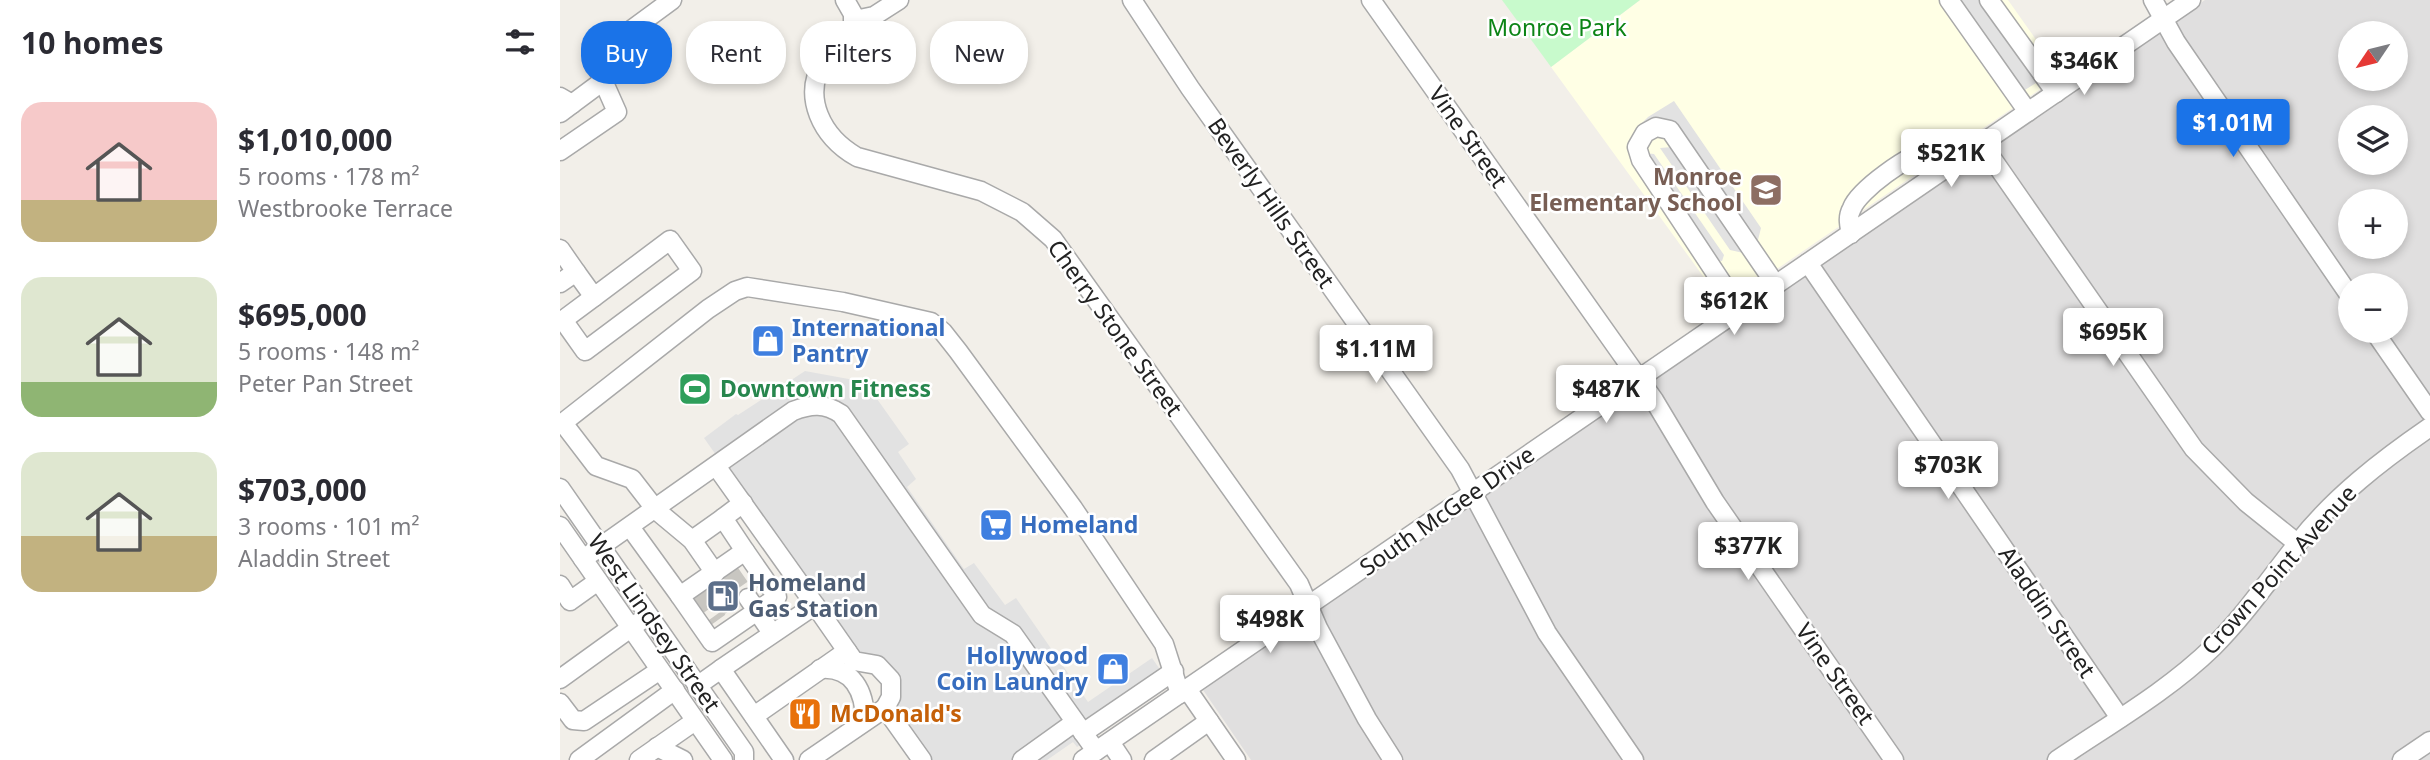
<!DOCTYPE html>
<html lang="en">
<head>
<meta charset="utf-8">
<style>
	body { margin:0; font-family:"Noto Sans",sans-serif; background:#f7f7f7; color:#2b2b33; height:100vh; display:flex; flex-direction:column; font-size:26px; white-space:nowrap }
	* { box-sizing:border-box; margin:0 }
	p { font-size:23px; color:#7c7c81 }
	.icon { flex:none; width:38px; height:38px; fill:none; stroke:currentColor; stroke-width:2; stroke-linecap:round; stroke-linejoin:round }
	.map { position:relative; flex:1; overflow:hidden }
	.side { display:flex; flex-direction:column; background:#fff; width:560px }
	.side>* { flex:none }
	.banner { position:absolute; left:21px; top:21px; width:665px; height:63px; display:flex; gap:14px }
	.needle { width:46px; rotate:235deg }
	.fabs { position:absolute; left:1778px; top:21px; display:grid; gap:14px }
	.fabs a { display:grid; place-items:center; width:70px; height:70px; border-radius:50%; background:#fff; box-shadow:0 4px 10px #0003; font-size:35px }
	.price { position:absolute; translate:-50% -60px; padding:0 16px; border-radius:7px; background:#fff; color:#222; font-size:23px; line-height:46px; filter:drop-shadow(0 2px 4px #0008) }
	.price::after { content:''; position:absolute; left:50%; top:42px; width:21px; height:16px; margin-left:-10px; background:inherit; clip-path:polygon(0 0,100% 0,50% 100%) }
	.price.current { background:#1a73e8; color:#fff }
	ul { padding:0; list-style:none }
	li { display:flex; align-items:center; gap:21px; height:175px; padding:0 21px }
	li span { display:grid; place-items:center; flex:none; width:196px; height:140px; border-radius:21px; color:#555 }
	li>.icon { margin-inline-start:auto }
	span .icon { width:84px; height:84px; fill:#fffc; stroke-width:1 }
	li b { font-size:30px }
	h2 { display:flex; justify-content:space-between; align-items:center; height:84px; padding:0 21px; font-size:30px }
	.chip { padding:0 24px; border-radius:28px; background:#fff; box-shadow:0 4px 10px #0003; font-size:24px; line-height:63px }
	.chip.current { background:#1a73e8; color:#fff }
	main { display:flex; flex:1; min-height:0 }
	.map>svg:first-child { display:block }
</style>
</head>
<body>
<main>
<section class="side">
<h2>10 homes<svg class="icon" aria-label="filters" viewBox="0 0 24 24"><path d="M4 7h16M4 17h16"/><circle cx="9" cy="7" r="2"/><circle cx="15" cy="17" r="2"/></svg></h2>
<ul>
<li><span style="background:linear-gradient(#f6c9c9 70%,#c2b280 0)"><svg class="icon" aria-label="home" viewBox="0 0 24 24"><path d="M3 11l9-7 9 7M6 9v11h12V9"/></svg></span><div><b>$1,010,000</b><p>5 rooms · 178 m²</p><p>Westbrooke Terrace</p></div></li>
<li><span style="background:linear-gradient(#dfe7d0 75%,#8fb573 0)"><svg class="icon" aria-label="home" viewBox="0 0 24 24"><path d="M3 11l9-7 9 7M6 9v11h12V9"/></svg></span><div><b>$695,000</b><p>5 rooms · 148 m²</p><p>Peter Pan Street</p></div></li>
<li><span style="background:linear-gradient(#dfe7d0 60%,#c2b280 0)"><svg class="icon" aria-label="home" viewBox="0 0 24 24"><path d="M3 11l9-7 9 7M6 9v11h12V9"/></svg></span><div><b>$703,000</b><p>3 rooms · 101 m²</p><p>Aladdin Street</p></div></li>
</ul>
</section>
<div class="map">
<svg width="1870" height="760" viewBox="0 0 1870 760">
	<rect width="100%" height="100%" fill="#f2efe9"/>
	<path fill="#e0dfdf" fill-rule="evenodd" d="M1645 0H1870V760H691L641 687ZM1790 33H1836V79H1790ZM1790 117H1836V163H1790ZM1790 201H1836V247H1790ZM1790 285H1836V331H1790Z"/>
	<polygon fill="#ffffe5" points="1080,0 1448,0 1501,75 1164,305 991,67"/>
	<polygon fill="#c8facc" points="942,0 1080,0 991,67"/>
	<g fill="#e2e2e2">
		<polygon points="1382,0 1436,0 1490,74 1460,93"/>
		<polygon points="1114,101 1201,228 1196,248 1188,254 1170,250 1100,148 1112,147 1105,139 1101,137 1091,138 1086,143 1085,153 1094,154 1164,255 1162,261 1155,260 1072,160 1069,146 1075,130 1088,117"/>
		<polygon points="245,371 305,382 349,444 338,452 356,479 347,487 404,569 414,563 445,605 456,598 528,702 592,658 610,684 517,747 513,742 487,760 359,760 321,683 310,673 144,438 176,414 178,415"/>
	</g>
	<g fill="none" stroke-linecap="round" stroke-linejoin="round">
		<g stroke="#c8c6c1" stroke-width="18" stroke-dasharray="18 9" stroke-linecap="butt">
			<polyline points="170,572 188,598"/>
			<polyline points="154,583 172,609"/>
			<polyline points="139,594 158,620"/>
		</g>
		<defs>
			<g id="minor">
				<path d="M285 0 293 14V27C285 40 272 48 264 60 241 97 262 137 297 157L421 191 462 212 493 239 739 584 758 628 807 719 833 760"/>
				<polyline points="572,0 630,88 900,469 987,633 1074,760"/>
				<polyline points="811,0 1094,400 1155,502 1334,760"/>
				<polyline points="1389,0 1468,112"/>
				<polyline points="1429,0 1496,93"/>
				<polyline points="1593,0 1616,42 1790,296"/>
				<polyline points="295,20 314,16 339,0"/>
				<polyline points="0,97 12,104 0,113"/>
				<polyline points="12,104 43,81"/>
				<polyline points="1422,144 1634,449 1686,502 1737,543"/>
				<polyline points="0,151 57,112 33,58 112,0"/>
				<path d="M1291 234C1289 224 1287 217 1292 208 1299 190 1350 153 1369 151 1381 150 1389 154 1399 159"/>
				<polyline points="0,249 16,272"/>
				<polyline points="1248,263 1560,718"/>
				<polyline points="0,283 16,272 34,297 110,240 132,271 25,351 3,320 0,322"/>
				<polyline points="1180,310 1081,160 1077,147 1085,133 1096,127 1110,130 1216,285"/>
				<polyline points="3,320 34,297"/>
				<polyline points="1814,331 1870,412"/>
				<polyline points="3,423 36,466 72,479 96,510 132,540 155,573"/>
				<polyline points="0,425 148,309 175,291 187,287 283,302 371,322 383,332 398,351 513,508 604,644 620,694"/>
				<polyline points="156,466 255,605 161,669"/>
				<polyline points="0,488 184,752 184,760"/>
				<polyline points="183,503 163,518 185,551"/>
				<polyline points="0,526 163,760"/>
				<polyline points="70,527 120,596"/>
				<polyline points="132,540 163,518"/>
				<path d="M23 559 233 411C251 404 265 403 281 414L422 615 453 634 536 751"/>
				<polyline points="0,585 10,601 38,581"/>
				<polyline points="188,598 197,611 152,642 120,596 185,551 217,597 197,611 212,633"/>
				<polyline points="255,605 294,661 317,665 331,680 331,697 325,708"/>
				<path d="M260 669C293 666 305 692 305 721"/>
				<polyline points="0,679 79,622"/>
				<polyline points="137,686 161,669 224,760"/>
				<polyline points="627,689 676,760"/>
				<polyline points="0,703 13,720 24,721 100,670"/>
				<polyline points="194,716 287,651"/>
				<polyline points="523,733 614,671"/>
				<polyline points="550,742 562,760"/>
				<polyline points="97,747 123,760"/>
				<polyline points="19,760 115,690"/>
				<polyline points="79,760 135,721"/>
				<polyline points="249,760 325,708 362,760"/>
				<polyline points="462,760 515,722"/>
				<polyline points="523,760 1631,0"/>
				<polyline points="594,760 649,721"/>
				<path d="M1497 760C1550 724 1608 691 1653 647 1685 615 1710 578 1738 543 1774 497 1822 460 1870 427"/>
				<polyline points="1842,760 1870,741"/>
			</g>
		</defs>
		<use href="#minor" stroke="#a9a9a9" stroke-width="21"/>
		<use href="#minor" stroke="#fff" stroke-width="18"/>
	</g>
	<defs>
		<symbol id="school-square" viewBox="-11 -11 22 22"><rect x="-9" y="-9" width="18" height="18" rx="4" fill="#8d6e63" stroke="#fff"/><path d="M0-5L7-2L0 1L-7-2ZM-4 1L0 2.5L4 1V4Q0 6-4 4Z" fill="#fff"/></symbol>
		<symbol id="shop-square" viewBox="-11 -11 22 22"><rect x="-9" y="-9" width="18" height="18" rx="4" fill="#3f7fe0" stroke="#fff"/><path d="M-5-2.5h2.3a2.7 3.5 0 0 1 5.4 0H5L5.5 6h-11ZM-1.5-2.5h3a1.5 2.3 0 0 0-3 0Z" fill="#fff"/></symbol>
		<symbol id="stadium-square" viewBox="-11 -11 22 22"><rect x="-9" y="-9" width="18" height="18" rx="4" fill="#2e9e5b" stroke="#fff"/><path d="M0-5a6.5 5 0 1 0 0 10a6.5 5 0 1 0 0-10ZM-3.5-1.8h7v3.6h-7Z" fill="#fff"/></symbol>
		<symbol id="supermarket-square" viewBox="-11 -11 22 22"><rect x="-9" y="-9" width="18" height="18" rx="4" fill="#3f7fe0" stroke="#fff"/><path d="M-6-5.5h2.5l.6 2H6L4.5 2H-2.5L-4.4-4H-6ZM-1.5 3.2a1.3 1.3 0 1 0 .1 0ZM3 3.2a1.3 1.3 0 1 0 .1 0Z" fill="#fff"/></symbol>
		<symbol id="fuel-square" viewBox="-11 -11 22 22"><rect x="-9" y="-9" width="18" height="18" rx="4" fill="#5c6f8a" stroke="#fff"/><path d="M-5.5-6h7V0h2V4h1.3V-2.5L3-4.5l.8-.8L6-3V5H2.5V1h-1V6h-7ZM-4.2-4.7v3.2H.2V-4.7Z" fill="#fff"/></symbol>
		<symbol id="restaurant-square" viewBox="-11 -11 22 22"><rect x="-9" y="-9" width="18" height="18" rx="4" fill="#e8710a" stroke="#fff"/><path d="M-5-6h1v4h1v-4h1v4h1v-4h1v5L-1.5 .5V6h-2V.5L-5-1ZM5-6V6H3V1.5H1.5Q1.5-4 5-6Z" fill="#fff"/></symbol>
	</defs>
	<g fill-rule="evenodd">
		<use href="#school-square" x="1187" y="171" width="38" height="38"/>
		<use href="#shop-square" x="189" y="322" width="38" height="38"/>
		<use href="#stadium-square" x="116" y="370" width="38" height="38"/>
		<use href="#supermarket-square" x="417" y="506" width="38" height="38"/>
		<use href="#fuel-square" x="144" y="577" width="38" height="38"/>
		<use href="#shop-square" x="534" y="650" width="38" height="38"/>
		<use href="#restaurant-square" x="226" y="695" width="38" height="38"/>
	</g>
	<g text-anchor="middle" stroke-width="5" stroke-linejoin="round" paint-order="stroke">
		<g font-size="23" fill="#0c8416" stroke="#fff">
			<text x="997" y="36">Monroe Park</text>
		</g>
		<g font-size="23" fill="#222" stroke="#fff">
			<text transform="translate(908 137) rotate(55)" y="8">Vine Street</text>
			<text transform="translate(711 203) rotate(55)" y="8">Beverly Hills Street</text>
			<text transform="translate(555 328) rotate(54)" y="8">Cherry Stone Street</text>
			<text transform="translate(887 511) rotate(-35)" y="8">South McGee Drive</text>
			<text transform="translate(1719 570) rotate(-48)" y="8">Crown Point Avenue</text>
			<text transform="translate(1487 612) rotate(56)" y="8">Aladdin Street</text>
			<text transform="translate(94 623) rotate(55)" y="8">West Lindsey Street</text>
			<text transform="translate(1275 674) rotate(55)" y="8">Vine Street</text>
		</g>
		<g font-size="23" font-weight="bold" fill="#785e54" stroke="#fff" text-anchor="end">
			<text x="1182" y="185">Monroe<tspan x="1182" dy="26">Elementary School</tspan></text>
		</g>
		<g font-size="23" font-weight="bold" fill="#366cbe" stroke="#fff" text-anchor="start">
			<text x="232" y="336">International<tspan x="232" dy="26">Pantry</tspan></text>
			<text x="460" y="533">Homeland</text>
			<text x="528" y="664" text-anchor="end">Hollywood<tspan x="528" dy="26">Coin Laundry</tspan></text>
		</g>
		<g font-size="23" font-weight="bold" fill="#27864d" stroke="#fff" text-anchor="start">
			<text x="160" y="397">Downtown Fitness</text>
		</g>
		<g font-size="23" font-weight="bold" fill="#4e5e75" stroke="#fff" text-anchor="start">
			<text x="188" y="591">Homeland<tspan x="188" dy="26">Gas Station</tspan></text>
		</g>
		<g font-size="23" font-weight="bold" fill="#c56008" stroke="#fff" text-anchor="start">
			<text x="270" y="722">McDonald's</text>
		</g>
	</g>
</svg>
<div class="fabs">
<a><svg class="needle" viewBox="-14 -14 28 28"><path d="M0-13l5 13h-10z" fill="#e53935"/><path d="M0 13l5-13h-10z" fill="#7c7c81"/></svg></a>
<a><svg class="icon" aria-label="layers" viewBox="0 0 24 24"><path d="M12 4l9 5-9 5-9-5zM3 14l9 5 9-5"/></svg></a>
<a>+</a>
<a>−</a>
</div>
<b class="price" style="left:1524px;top:97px">$346K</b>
<b class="price current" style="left:1673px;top:159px">$1.01M</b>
<b class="price" style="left:1391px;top:189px">$521K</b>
<b class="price" style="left:1174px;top:337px">$612K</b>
<b class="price" style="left:1553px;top:368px">$695K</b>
<b class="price" style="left:816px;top:385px">$1.11M</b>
<b class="price" style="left:1046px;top:425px">$487K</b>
<b class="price" style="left:1388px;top:501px">$703K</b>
<b class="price" style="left:1188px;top:582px">$377K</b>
<b class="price" style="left:710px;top:655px">$498K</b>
<div class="banner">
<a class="chip current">Buy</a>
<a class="chip">Rent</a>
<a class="chip">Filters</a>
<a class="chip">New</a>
</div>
</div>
</main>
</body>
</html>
